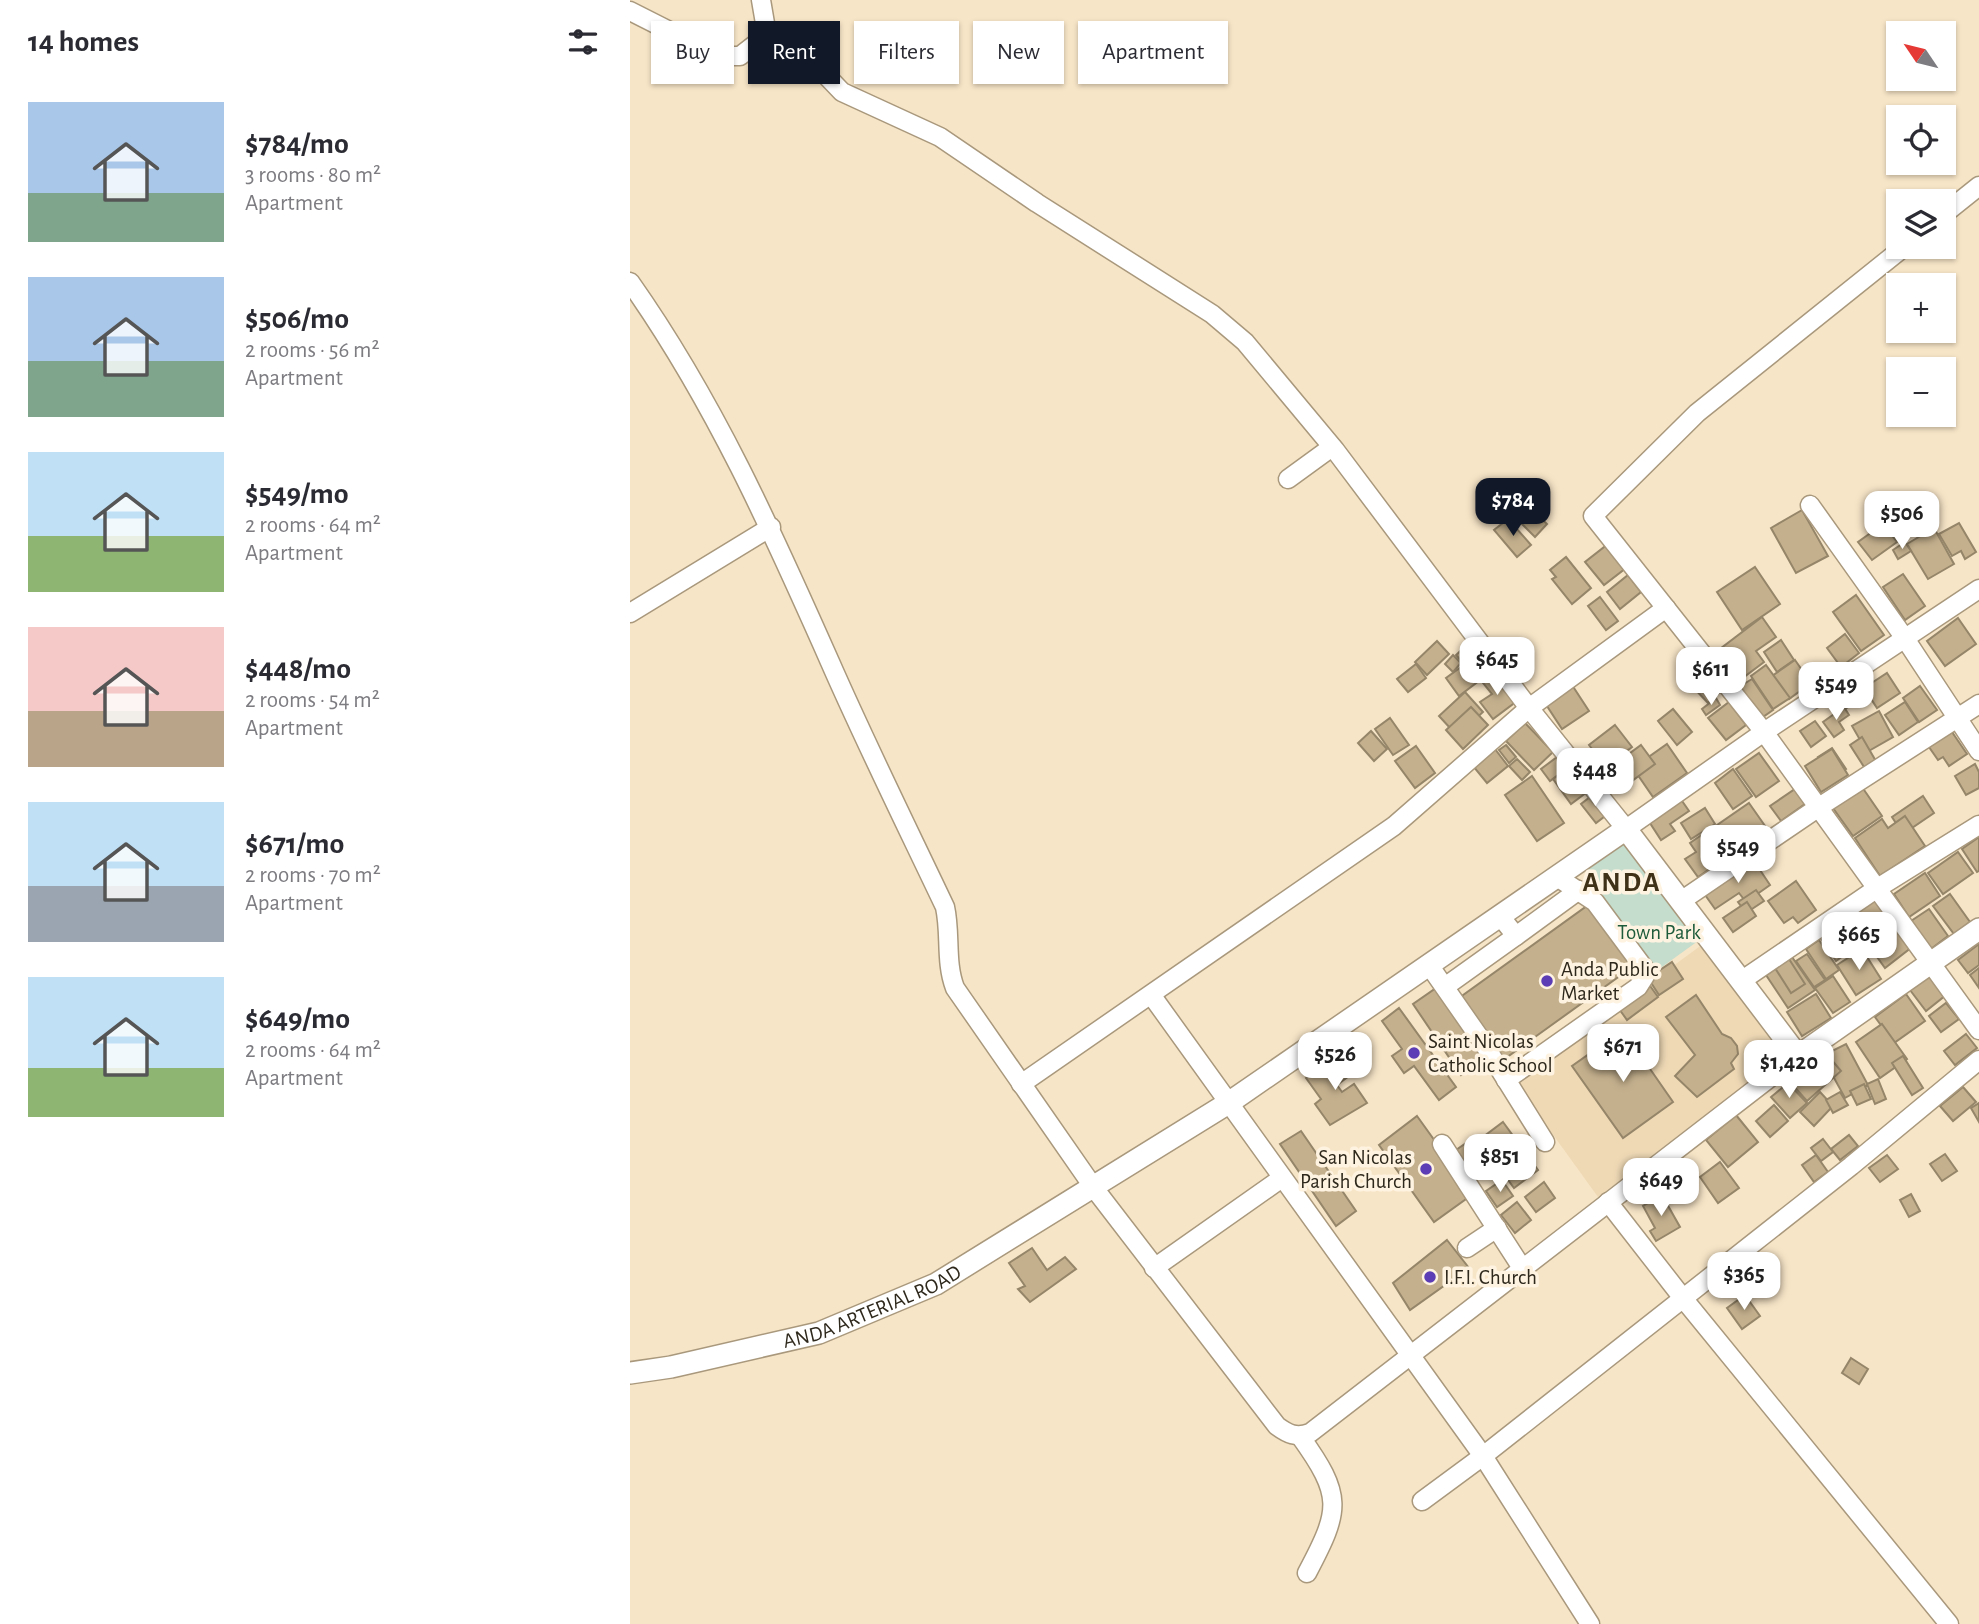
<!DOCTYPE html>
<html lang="en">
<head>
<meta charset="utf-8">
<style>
	body { margin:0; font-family:"Alegreya Sans",sans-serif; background:#f7f7f7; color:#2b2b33; height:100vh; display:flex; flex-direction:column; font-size:26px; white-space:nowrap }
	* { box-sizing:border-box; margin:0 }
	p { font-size:23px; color:#7c7c81 }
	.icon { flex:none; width:38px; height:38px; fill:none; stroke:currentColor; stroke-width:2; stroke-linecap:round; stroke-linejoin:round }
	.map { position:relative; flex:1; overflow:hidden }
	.side { display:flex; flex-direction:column; background:#fff; width:630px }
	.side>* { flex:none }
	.guide { position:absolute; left:21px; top:21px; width:665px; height:63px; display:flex; gap:14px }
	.needle { width:46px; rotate:305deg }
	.tools { position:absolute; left:1256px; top:21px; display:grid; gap:14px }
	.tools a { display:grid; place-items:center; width:70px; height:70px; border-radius:0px; background:#fff; box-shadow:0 2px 5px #0004; font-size:35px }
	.price { position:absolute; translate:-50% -60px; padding:0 16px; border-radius:14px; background:#fff; color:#222; font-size:23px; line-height:46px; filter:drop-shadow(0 2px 4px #0008) }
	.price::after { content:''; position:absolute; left:50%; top:42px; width:21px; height:16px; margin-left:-10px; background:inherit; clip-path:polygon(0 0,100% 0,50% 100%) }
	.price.on { background:#111827; color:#fff }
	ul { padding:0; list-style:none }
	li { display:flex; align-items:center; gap:21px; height:175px; padding:0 28px }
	li span { display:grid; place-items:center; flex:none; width:196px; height:140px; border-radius:0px; color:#555 }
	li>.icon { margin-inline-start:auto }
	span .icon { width:84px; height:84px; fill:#fffc; stroke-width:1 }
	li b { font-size:30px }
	h2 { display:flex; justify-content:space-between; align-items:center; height:84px; padding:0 28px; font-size:30px }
	.chip { padding:0 24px; border-radius:0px; background:#fff; box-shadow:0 2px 5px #0004; font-size:24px; line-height:63px }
	.chip.on { background:#111827; color:#fff }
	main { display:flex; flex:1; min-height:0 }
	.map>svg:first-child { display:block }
</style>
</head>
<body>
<main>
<section class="side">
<h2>14 homes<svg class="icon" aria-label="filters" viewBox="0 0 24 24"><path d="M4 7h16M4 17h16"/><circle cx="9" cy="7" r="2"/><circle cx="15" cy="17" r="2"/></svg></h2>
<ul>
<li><span style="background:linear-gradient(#a9c7e8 65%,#7fa58c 0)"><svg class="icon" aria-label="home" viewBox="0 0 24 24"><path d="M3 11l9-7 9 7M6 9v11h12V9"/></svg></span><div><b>$784/mo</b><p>3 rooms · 80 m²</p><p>Apartment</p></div></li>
<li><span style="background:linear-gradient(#a9c7e8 60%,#7fa58c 0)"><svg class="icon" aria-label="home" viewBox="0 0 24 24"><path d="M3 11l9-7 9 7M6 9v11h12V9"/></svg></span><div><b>$506/mo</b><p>2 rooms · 56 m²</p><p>Apartment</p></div></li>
<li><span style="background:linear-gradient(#bfe0f5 60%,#8fb573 0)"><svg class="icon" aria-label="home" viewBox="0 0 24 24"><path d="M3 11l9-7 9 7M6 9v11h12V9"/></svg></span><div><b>$549/mo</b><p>2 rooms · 64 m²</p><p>Apartment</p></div></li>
<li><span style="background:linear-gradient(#f6c9c9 60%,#b9a48a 0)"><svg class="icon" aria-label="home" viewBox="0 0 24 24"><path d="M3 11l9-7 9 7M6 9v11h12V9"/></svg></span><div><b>$448/mo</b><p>2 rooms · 54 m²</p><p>Apartment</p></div></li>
<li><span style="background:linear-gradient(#bfe0f5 60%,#9aa5b1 0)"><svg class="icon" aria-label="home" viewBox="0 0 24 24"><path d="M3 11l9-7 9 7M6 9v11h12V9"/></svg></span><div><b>$671/mo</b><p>2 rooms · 70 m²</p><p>Apartment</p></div></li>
<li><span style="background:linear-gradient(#bfe0f5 65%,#8fb573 0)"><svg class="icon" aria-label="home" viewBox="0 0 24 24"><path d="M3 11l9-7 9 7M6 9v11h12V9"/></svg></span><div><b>$649/mo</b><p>2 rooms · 64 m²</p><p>Apartment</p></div></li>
</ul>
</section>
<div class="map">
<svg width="1349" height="1624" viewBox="0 0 1349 1624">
	<rect width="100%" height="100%" fill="#f7e5c7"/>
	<polygon fill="#efd9b5" points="1073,944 1156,1059 968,1197 885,1082"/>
	<polygon fill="#c4ddcd" points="997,841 1068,941 1025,972 956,871"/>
	<g fill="#c4b08d" stroke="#958569" stroke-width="2">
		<polygon points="894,502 917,524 905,537 882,514"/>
		<polygon points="1172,510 1198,556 1166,573 1141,528"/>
		<polygon points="878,519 901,545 887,557 864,530"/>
		<polygon points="1329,523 1346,552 1335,559 1331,551 1322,556 1309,534"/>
		<polygon points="1253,524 1267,542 1242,560 1228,542"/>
		<polygon points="1304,528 1324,564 1298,579 1277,544"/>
		<polygon points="1275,542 1281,551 1268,559 1263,550"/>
		<polygon points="978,544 996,568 974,585 955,562"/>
		<polygon points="936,557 961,588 942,604 922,579 926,577 920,570"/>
		<polygon points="1125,567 1150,604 1112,630 1087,592"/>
		<polygon points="1273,574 1295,606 1275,620 1253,587"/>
		<polygon points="998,575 1011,592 990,609 977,592"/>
		<polygon points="1226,595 1254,635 1231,651 1203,612"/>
		<polygon points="970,597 988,621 976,630 958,606"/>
		<polygon points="1132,617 1146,637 1126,651 1134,662 1114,677 1105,665 1099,669 1086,652"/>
		<polygon points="1328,618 1346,644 1315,666 1297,641"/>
		<polygon points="1215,634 1229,653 1211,667 1197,648"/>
		<polygon points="1151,640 1164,660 1147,672 1134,652"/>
		<polygon points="807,641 819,654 797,675 785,662"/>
		<polygon points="839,643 847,653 834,664 826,655"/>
		<polygon points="849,654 862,671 829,696 816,678"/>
		<polygon points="823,655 831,663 823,672 815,664"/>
		<polygon points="1165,660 1181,683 1159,699 1142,676"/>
		<polygon points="786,664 796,678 778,692 767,679"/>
		<polygon points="1136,665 1160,698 1143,709 1121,676"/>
		<polygon points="1078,672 1093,689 1078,703 1062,686"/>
		<polygon points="866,673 887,701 863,719 850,702 862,694 853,683"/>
		<polygon points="1257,673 1270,693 1247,708 1234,688"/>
		<polygon points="1122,679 1143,710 1130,719 1109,687"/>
		<polygon points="942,685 959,711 932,729 915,703"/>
		<polygon points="1290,686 1307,710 1289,722 1273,698"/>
		<polygon points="1214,689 1223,704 1207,714 1198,699"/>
		<polygon points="835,692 853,712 832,731 826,724 821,729 809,716"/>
		<polygon points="1086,698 1090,705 1076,715 1072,709"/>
		<polygon points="1099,702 1116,725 1096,740 1078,718"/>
		<polygon points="1275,702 1288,722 1269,735 1255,715"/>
		<polygon points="841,707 858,725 833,749 816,730"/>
		<polygon points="1214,707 1219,715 1209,722 1214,730 1204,737 1193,722"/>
		<polygon points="1043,709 1062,732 1047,745 1028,721"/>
		<polygon points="1249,711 1263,737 1237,752 1222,726"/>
		<polygon points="760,718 779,745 763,755 745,729"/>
		<polygon points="1185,721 1196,736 1181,747 1170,731"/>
		<polygon points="895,723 923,752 904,770 876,741"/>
		<polygon points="985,725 1002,747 976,767 959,745"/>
		<polygon points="741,731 757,749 744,761 728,743"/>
		<polygon points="1322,732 1337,754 1319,766 1313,757 1308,760 1299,747"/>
		<polygon points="1232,737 1247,763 1236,770 1220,745"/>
		<polygon points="1037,744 1057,773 1023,797 1003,768"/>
		<polygon points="876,745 886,757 879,763 869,750"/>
		<polygon points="1011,745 1025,764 987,792 973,773"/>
		<polygon points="786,746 805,773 785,788 765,761"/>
		<polygon points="1202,748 1216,769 1202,778 1188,757"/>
		<polygon points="865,749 878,766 857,783 843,766"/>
		<polygon points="1202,749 1218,775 1191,792 1175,766"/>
		<polygon points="1129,753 1149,781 1126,797 1106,769"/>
		<polygon points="931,754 939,767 920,781 911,769"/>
		<polygon points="887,759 900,772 892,780 879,766"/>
		<polygon points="1345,764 1349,772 1349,788 1336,795 1325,776"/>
		<polygon points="939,767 957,792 941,804 923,779"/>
		<polygon points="1103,769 1122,796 1103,809 1085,783"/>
		<polygon points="902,776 934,823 907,841 875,795"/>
		<polygon points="1232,787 1252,816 1223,836 1203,808"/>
		<polygon points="1165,789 1175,804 1151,821 1140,806"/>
		<polygon points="964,794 979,813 966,823 951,804"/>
		<polygon points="1293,796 1304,813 1273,834 1262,817"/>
		<polygon points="1050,798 1059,811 1040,824 1045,831 1031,840 1018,820"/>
		<polygon points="1119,803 1140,833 1098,862 1077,832"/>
		<polygon points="1075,808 1085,824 1061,839 1051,823"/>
		<polygon points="1275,816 1295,846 1250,876 1225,838 1252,819 1258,828"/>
		<polygon points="1073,834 1091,861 1068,877 1055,859 1066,852 1060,843"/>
		<polygon points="1349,837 1349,871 1347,872 1332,849"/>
		<polygon points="1328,852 1343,873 1313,894 1298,873"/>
		<polygon points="1122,858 1140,885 1116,902 1109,893 1085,909 1073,892"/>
		<polygon points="1295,873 1310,896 1279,917 1264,894"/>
		<polygon points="1166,881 1186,910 1168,923 1163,917 1154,923 1138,901"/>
		<polygon points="1126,890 1134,901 1116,913 1108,902"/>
		<polygon points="1320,894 1340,922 1324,934 1303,906"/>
		<polygon points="1245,897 1262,920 1235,941 1217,918"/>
		<polygon points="1117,902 1126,916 1103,932 1093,918"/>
		<polygon points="961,903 1005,965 873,1060 829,998"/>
		<polygon points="1299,909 1318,936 1301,949 1281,921"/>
		<polygon points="1263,923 1282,947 1255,968 1237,943"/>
		<polygon points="1205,927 1221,950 1206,961 1190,937"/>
		<polygon points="1189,940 1209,970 1196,979 1176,949"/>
		<polygon points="1349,944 1349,965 1338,973 1328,960"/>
		<polygon points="1232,949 1251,979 1226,995 1207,965"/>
		<polygon points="1177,954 1195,980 1184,987 1166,961"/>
		<polygon points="1162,957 1185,990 1158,1008 1136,975"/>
		<polygon points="1159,959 1175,984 1161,993 1145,968"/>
		<polygon points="1042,962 1053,979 1029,995 1018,978"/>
		<polygon points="1349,968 1349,988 1340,975"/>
		<polygon points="1300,974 1316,995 1296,1011 1280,990"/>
		<polygon points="1203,976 1220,1002 1203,1013 1185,988"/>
		<polygon points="1018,983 1028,997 997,1020 987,1006"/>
		<polygon points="809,986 858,1056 831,1075 783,1004"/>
		<polygon points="1186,994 1201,1018 1172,1036 1157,1012"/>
		<polygon points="1276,994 1295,1021 1264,1043 1245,1017"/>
		<polygon points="1066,995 1092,1034 1101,1038 1107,1046 1108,1054 1101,1063 1104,1069 1067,1097 1045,1076 1065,1055 1036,1017"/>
		<polygon points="1316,1003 1329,1019 1311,1032 1299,1016"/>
		<polygon points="769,1008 826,1087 809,1100 784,1066 774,1073 762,1056 772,1049 752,1021"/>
		<polygon points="1252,1024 1277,1059 1250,1078 1226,1042"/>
		<polygon points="993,1030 1043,1102 993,1138 942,1066"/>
		<polygon points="1336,1034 1347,1048 1325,1065 1314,1051"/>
		<polygon points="1216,1044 1238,1085 1215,1098 1192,1056"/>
		<polygon points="1194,1051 1211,1071 1177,1101 1160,1082"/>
		<polygon points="1273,1056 1293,1088 1282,1095 1262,1063"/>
		<polygon points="706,1057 719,1076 707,1085 712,1092 724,1084 737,1103 700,1125 685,1104 691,1099 676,1078"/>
		<polygon points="1248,1079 1256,1099 1245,1104 1237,1084"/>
		<polygon points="1158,1083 1177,1103 1160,1118 1141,1097"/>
		<polygon points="1234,1084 1241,1099 1227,1105 1220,1091"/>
		<polygon points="1333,1087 1346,1102 1323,1121 1310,1106"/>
		<polygon points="1190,1092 1203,1106 1184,1126 1170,1112"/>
		<polygon points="1210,1092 1218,1105 1203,1113 1196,1100"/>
		<polygon points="1349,1103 1349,1122 1341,1108"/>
		<polygon points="1144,1105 1158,1121 1140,1137 1126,1121"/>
		<polygon points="1106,1115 1128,1142 1098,1167 1076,1140"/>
		<polygon points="787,1116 843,1194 804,1222 749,1145"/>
		<polygon points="873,1122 908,1170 884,1188 849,1140"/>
		<polygon points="671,1131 726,1211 706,1226 650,1144"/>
		<polygon points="1219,1135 1228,1146 1210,1160 1201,1149"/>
		<polygon points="845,1137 864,1165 846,1178 826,1150"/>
		<polygon points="1193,1139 1203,1152 1191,1161 1181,1148"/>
		<polygon points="1315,1154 1327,1171 1312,1181 1300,1164"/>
		<polygon points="1186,1155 1198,1172 1184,1182 1172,1165"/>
		<polygon points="1257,1155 1268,1169 1250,1182 1239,1168"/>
		<polygon points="1090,1162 1109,1188 1088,1203 1070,1177"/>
		<polygon points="872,1180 883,1196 867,1207 856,1191"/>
		<polygon points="914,1182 925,1198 906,1212 895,1197"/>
		<polygon points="1281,1194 1290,1211 1279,1217 1270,1200"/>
		<polygon points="1032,1195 1050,1227 1026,1241 1020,1231 1025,1228 1013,1206"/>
		<polygon points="887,1202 901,1220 885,1233 871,1215"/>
		<polygon points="817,1240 839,1268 780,1310 763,1283"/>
		<polygon points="402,1248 417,1270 435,1257 446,1269 400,1302 388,1289 395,1286 379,1263"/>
		<polygon points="1115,1295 1130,1316 1112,1329 1097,1308"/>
		<polygon points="1221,1358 1238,1369 1229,1384 1212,1373"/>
	</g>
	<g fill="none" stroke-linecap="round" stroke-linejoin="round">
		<defs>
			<g id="minor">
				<polyline points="131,0 137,35"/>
				<polyline points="0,11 89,56 110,56 137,35 168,46 212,92 310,137 407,203 582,314 615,342 705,450 899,708 996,829 1134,732 1349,589"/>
				<polyline points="1314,214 1349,186"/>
				<polyline points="1274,247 1067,413 963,516 1134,732 1349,1030"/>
				<path d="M0 282C84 401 141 529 200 662 236 744 276 825 315 907 321 934 315 962 325 988L464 1188 647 1426C658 1434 666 1438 680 1433L1168 1056"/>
				<polyline points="658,479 702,447"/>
				<polyline points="1180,505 1274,637 1349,751"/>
				<polyline points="0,613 141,527"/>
				<polyline points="1051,901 1189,807 1349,704"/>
				<polyline points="886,936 949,890"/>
				<polyline points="799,965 852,1041 915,1142"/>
				<polyline points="1111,981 1246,889 1349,825"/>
				<polyline points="816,986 886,936 870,916"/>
				<polyline points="522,996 853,1456 960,1624"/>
				<polyline points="876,1080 1008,987 1015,976 1014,968 965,902 927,877"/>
				<polyline points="391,1084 764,826 899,708 1036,608"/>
				<polyline points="812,1144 892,1268"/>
				<polyline points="978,1202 1052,1297 1319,1624"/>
				<polyline points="837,1248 867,1228"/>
				<polyline points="524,1268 652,1178"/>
				<path d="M670 1436C713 1496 711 1509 677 1573"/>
				<polyline points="792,1501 853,1456 1221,1166 1349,1060"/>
			</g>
			<g id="major">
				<path id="s1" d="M0 1373 41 1367 189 1333 306 1284 600 1102 996 829 1168 1056 1349 929"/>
			</g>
		</defs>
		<use href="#minor" stroke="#a9987c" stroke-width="21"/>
		<use href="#major" stroke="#a9987c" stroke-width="24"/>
		<use href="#minor" stroke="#fff" stroke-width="18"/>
		<use href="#major" stroke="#fff" stroke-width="21"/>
	</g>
	<g fill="#5c3db5" stroke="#fef3e1" stroke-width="2.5">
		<circle cx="917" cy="981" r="7"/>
		<circle cx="784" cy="1053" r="7"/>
		<circle cx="796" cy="1169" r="7"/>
		<circle cx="800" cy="1277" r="7"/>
	</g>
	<g text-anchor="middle" stroke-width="7" stroke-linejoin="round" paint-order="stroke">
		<g font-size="21" fill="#1e5b3b" stroke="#fef3e1">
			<text x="1029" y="939">Town Park</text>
		</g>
		<g font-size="21" fill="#2e281c" stroke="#fef3e1" text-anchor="start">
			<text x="931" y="976">Anda Public<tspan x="931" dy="24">Market</tspan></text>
			<text x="798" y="1048">Saint Nicolas<tspan x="798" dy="24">Catholic School</tspan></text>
			<text x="782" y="1164" text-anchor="end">San Nicolas<tspan x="782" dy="24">Parish Church</tspan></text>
			<text x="814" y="1284">I.F.I. Church</text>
		</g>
		<g font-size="21" fill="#2e281c" stroke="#fef3e1">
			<text dy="7" stroke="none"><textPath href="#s1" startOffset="252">ANDA ARTERIAL ROAD</textPath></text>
		</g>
		<g font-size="28" font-weight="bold" letter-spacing="2" fill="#3f3018" stroke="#fef3e1">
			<text x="992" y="891">ANDA</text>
		</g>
	</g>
</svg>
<div class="tools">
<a><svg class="needle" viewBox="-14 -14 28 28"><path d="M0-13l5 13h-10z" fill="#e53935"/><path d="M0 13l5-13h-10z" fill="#7c7c81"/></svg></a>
<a><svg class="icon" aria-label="locate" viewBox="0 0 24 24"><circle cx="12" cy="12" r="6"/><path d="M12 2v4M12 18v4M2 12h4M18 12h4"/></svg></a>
<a><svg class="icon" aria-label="layers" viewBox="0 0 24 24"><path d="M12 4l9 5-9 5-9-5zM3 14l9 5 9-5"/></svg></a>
<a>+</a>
<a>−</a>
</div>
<b class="price on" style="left:883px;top:538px">$784</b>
<b class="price" style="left:1272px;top:551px">$506</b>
<b class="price" style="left:867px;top:697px">$645</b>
<b class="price" style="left:1081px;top:707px">$611</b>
<b class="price" style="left:1206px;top:722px">$549</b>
<b class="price" style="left:965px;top:808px">$448</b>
<b class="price" style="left:1108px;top:885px">$549</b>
<b class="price" style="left:1229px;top:972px">$665</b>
<b class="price" style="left:993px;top:1084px">$671</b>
<b class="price" style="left:705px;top:1092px">$526</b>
<b class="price" style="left:1159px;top:1100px">$1,420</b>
<b class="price" style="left:870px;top:1194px">$851</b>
<b class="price" style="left:1031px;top:1218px">$649</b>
<b class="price" style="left:1114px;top:1312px">$365</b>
<div class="guide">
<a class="chip">Buy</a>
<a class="chip on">Rent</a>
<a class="chip">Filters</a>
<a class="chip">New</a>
<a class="chip">Apartment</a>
</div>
</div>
</main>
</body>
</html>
